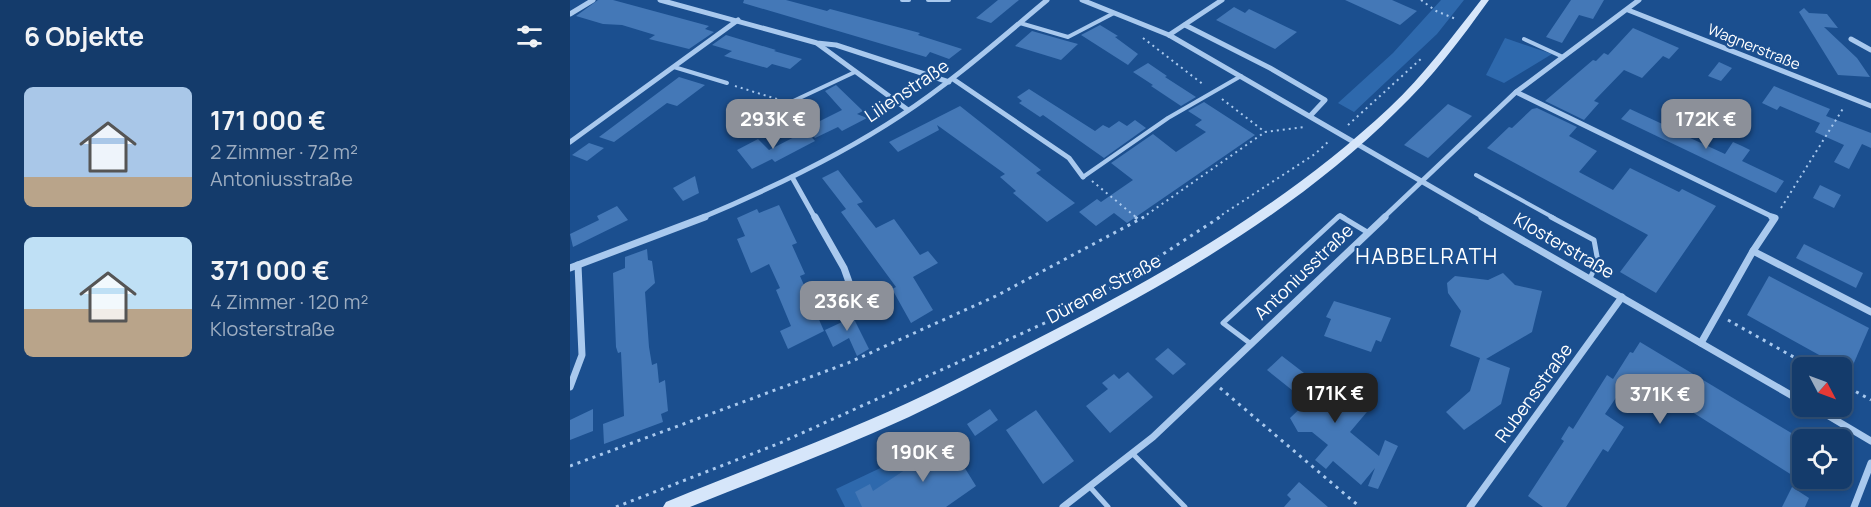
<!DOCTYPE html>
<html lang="de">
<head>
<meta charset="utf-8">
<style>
	body { margin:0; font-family:Manrope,sans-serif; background:#214673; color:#f1f3f6; height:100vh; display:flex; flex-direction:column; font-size:22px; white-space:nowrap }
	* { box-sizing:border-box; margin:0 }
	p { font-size:20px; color:#9dadc1 }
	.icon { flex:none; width:33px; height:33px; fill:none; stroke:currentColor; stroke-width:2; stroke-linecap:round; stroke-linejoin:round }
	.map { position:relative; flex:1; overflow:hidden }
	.details { display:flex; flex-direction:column; background:#143b6b; width:570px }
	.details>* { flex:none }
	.needle { width:39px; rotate:131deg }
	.buttons { position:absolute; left:1222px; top:357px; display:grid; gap:12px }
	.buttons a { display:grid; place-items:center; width:60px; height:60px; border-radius:9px; background:#143b6b; box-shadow:0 3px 9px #0003,0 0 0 2px #33557e; font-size:30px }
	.price { position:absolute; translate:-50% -51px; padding:0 14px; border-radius:12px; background:#8c9099; color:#fff; font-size:20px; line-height:39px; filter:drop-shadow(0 2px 3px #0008) }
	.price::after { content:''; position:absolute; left:50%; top:36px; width:18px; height:14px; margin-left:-9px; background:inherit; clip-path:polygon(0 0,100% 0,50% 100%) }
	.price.selected { background:#222; color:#fff }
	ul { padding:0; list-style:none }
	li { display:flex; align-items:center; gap:18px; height:150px; padding:0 24px }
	li span { display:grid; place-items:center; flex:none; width:168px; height:120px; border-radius:9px; color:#555 }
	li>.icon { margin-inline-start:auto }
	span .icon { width:72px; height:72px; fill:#fffc; stroke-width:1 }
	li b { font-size:26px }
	h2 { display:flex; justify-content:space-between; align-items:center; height:72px; padding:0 24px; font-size:26px }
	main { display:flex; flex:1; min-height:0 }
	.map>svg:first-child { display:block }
</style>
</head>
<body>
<main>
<section class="details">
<h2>6 Objekte<svg class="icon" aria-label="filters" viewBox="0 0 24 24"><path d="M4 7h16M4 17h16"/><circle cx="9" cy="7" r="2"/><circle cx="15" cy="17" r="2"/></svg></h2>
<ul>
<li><span style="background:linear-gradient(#a9c7e8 75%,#b9a48a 0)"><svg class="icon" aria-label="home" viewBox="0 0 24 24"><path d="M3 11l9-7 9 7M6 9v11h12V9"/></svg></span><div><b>171 000 €</b><p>2 Zimmer · 72 m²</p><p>Antoniusstraße</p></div></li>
<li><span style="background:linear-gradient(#bfe0f5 60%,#b9a48a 0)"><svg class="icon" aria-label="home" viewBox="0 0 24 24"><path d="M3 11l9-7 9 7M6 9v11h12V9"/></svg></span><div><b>371 000 €</b><p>4 Zimmer · 120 m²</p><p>Klosterstraße</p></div></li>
</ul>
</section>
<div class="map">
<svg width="1301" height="507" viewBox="0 0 1301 507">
	<rect width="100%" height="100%" fill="#1b4f8f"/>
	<g fill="#2e69ad">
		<polygon points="871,0 894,0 867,34 784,112 768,103 823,53"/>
		<polygon points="935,38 982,54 934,83 916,75"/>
		<polygon points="376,437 378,441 317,482 312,507 275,507 266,489"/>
	</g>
	<g fill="#4478b7">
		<polygon points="28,0 43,0 139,26 135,29 144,32 119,49 79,39 85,35 52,25 33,24 6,16"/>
		<polygon points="174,0 216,0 257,11 260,9 350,33 348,35 392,49 379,59 360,52 356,57 173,3"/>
		<polygon points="428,0 449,0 421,23 406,18"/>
		<polygon points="775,0 822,0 847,11 830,25"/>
		<polygon points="1001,0 1034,0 1023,19 1009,15 992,43 976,37"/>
		<polygon points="664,7 675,13 679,9 727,32 705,49 646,20"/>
		<polygon points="1234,8 1239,13 1257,14 1268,28 1254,27 1287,58 1300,77 1268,75 1229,12"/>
		<polygon points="530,25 548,36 545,37 568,54 558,65 511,35"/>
		<polygon points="1063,28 1109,48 1099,59 1093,56 1072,78 1054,70 1024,101 1029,103 1014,120 975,101 1023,60 1026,61 1034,53 1038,55"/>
		<polygon points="462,31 497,41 508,44 491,60 445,46"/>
		<polygon points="156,35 206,50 204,51 232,59 220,69 202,64 197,68 154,56 162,51 142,45"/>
		<polygon points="1149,62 1162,68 1151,81 1138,76"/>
		<polygon points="578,63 597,76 595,77 626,97 611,106 581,86 583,85 563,72"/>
		<polygon points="109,77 135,85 107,106 97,103 44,142 29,137"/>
		<polygon points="266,85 293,111 287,114 297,118 272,131 268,127 245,138 236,128 272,110 255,91"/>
		<polygon points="1204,86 1260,109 1256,116 1301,133 1301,148 1292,144 1279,169 1264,162 1274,145 1245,132 1250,123 1210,106 1207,110 1192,103"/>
		<polygon points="459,89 525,131 533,125 539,128 549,121 557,126 565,120 576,128 534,158 473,115 470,117 449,103 452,101 447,97"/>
		<polygon points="634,102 685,135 557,223 544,213 526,226 509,212 527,199 531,202 563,180 541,163 583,134 606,152 636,132 625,125 632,120 618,111"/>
		<polygon points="878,104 902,116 858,158 834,145"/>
		<polygon points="390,106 471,170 466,173 505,203 477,222 443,193 446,191 430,177 435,174 367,125 369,130 328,152 319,142"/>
		<polygon points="967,108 1007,127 999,136 1027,151 1009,172 1043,190 1060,168 1109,192 1112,189 1146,206 1086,293 1050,272 1078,235 917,148 939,127 942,128 962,109"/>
		<polygon points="1060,109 1101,128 1107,121 1125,129 1118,137 1155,154 1163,142 1172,146 1180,150 1172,161 1214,181 1206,193 1051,119"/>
		<polygon points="236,131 245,141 205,162 202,159 182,169 167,150 188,139 199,150"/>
		<polygon points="19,143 34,148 17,161 2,155"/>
		<polygon points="268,170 293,202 287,204 306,228 324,219 350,255 358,251 368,263 343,277 363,310 341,323 322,289 326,287 271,212 276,209 252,178"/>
		<polygon points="125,176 129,193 113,201 103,188"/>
		<polygon points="1250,185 1271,195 1264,208 1243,198"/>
		<polygon points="209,205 227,243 222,245 235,274 230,276 254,331 218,349 210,331 221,326 206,290 210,288 199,264 181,273 167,239 175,236 167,218 187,209 189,213"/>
		<polygon points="47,206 58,220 3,247 0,234 29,220 27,216"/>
		<polygon points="1234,244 1293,273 1286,288 1226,258"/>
		<polygon points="77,249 78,260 82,261 85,283 75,292 79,347 82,365 87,363 89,383 95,380 98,411 91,414 93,422 34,444 33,424 54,416 51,352 48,353 46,347 43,273 55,268 55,257"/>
		<polygon points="933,273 945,285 972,291 962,332 916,359 940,368 931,404 894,430 876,412 900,391 910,358 880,346 891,311 878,293 877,283 885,276 918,280"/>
		<polygon points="1199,276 1299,328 1280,372 1177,315"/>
		<polygon points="764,301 821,318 811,342 806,340 801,352 754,336 761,319 756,317"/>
		<polygon points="277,305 299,349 287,356 279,338 263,347 255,330 272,322 267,310"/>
		<polygon points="1070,342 1233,440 1233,482 1062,374 1035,414 1054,427 1038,452 1033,449 996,507 973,507 958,496 994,441 991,439 999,426 1003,429 1037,375 1043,379 1060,352 1063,353"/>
		<polygon points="598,348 616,364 603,375 585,359"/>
		<polygon points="712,356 760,393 770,382 783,382 795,401 802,406 780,432 809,456 815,440 828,446 808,489 798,486 805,468 791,485 763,461 756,469 745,460 758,445 742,432 728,432 720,418 737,402 697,370"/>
		<polygon points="558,372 583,397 540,433 516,406 538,389 532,383 544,374 549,379"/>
		<polygon points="23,409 23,431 0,440 0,420"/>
		<polygon points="420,409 428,420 405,436 397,424"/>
		<polygon points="466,410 504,461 473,484 436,430"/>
		<polygon points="378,441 406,486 376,507 292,507 285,492 300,484 303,491"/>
		<polygon points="729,482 758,507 714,507 721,499 717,495"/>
		<polygon points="1222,487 1239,498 1235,507 1212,507"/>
	</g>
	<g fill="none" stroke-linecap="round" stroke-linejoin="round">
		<g stroke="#a9c9ee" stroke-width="2" stroke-dasharray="2 4" stroke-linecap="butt">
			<polyline points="851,0 866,11 886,19"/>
			<polyline points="573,38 634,85"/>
			<polyline points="165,86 210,100"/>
			<polyline points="652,99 695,132"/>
			<polyline points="778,125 853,57"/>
			<polyline points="522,181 567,218"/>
			<polyline points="1211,208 1274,107"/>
			<polyline points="572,218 695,132 734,127"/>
			<polyline points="647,218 745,154 759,141"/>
		</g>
		<g stroke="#a9c9ee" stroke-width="3" stroke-dasharray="3 5" stroke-linecap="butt">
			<polyline points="565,217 569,220"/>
			<polyline points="533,293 650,217"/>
			<polyline points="1158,320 1243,368"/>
			<polyline points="1272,384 1301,400"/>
			<polyline points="650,388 790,507"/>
			<polyline points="0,466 278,363 426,296 574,217"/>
			<polyline points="46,507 210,443 477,322"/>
		</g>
		<g stroke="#a9c9ee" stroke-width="4">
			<polyline points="332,0 339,0"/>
			<polyline points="358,0 379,0"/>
			<polyline points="450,23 498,37 544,13"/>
			<polyline points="954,39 993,57"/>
			<polyline points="104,67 157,83"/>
			<polyline points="219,103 285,72"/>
			<polyline points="906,175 984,218"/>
			<polyline points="513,177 598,118 671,76"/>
			<polyline points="767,218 770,215 775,218"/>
		</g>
		<g stroke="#a9c9ee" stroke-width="5">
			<polyline points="772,217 797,232"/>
			<polyline points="981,217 1024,240 1028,262 1020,278"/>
			<polyline points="681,344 653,323 768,217"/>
			<polyline points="562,453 615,507"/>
			<polyline points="520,487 538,507"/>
		</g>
		<g stroke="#a9c9ee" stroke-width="5">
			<polyline points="90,0 247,43 266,45 379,82"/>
			<polyline points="512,0 599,35 915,218"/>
			<polyline points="1058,10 1301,106"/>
			<polyline points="0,14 23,0"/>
			<polyline points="615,25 700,68 755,100 741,115"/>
			<polyline points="599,35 652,0"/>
			<polyline points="1281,39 1301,50"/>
			<polyline points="248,44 338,110"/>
			<polyline points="383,79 499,158 513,177"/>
			<polyline points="946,92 1205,218"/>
			<polyline points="0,142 168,20"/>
			<polyline points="222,177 245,218"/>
			<path d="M131 218C200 189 268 157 330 116 382 82 429 40 477 0"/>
			<polyline points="813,218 946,92 1069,0"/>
		</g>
		<g stroke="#a9c9ee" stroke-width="7">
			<polyline points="245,217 274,268 285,299"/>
			<polyline points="912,217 1233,402"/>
			<polyline points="1183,251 1301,312"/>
			<polyline points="0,268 135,217"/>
			<polyline points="1131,343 1183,251 1205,218 1202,217"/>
			<polyline points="0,387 12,355 8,265"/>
			<polyline points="1242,406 1301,441"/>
			<polyline points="493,507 583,437 815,217"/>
			<polyline points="900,507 1052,297"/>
			<polyline points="1284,507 1301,463"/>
		</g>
		<path fill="#d6e6fa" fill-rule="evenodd" d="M911 0H919C891 39 862 78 827 111 729 208 610 277 489 340 439 366 389 393 339 417 267 450 193 478 120 507H93L96 502C163 474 232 449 299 420 352 398 402 371 453 346 584 280 712 208 819 108 854 75 882 37 911 0Z"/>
	</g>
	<g text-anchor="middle" stroke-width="4.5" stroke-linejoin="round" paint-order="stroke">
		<g font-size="15" fill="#fff" stroke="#1b4f8f">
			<text transform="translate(1184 47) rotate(22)" y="5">Wagnerstraße</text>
		</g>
		<g font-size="18" fill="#fff" stroke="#1b4f8f">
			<text transform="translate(337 91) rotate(-34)" y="6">Lilienstraße</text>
			<text transform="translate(994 246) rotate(30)" y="6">Klosterstraße</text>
			<text transform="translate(734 272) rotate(-44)" y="6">Antoniusstraße</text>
			<text transform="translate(534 289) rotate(-28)" y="6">Dürener Straße</text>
			<text transform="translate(964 393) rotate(-54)" y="6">Rubensstraße</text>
		</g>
		<g font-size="21" letter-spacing="1.5" fill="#fff" stroke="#1b4f8f">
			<text x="857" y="264">HABBELRATH</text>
		</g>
	</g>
</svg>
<div class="buttons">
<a><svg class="needle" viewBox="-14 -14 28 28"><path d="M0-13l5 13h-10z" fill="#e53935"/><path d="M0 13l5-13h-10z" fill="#9dadc1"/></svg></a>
<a><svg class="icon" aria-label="locate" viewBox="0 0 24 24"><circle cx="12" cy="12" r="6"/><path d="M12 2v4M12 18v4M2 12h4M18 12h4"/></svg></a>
</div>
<b class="price" style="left:203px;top:150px">293K €</b>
<b class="price" style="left:1136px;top:150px">172K €</b>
<b class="price" style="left:277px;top:332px">236K €</b>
<b class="price selected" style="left:765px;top:424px">171K €</b>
<b class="price" style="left:1090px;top:425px">371K €</b>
<b class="price" style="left:353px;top:483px">190K €</b>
</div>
</main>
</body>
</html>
